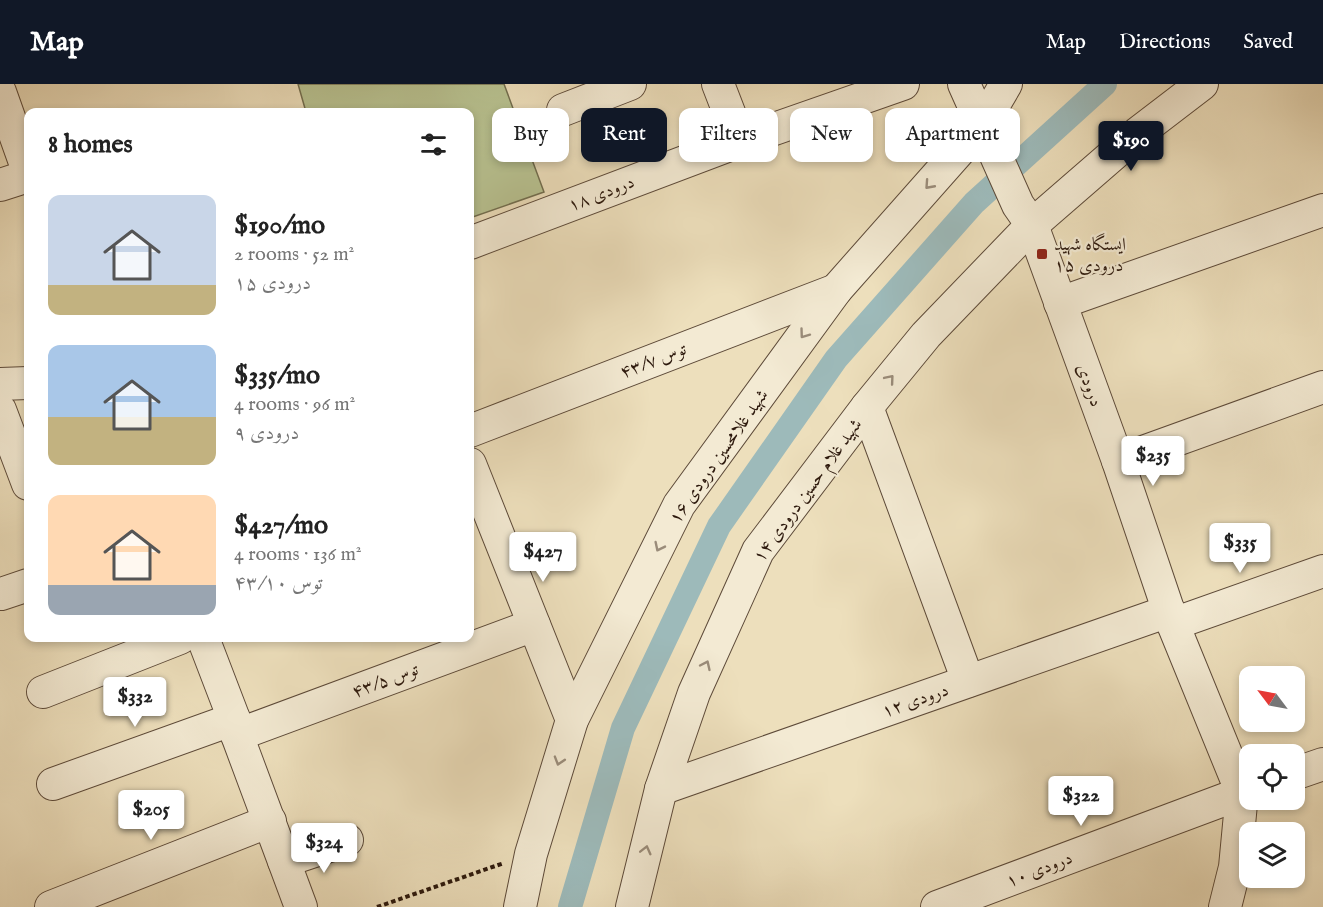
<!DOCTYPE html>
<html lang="en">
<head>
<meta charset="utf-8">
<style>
	body { margin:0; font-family:"IM FELL English",Amiri,serif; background:#f6f6f6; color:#222; height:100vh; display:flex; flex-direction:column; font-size:22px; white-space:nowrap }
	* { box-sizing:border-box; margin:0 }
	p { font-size:20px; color:#767676 }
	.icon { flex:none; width:33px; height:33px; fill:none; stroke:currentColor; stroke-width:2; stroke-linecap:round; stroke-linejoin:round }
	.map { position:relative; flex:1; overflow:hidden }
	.sheet { position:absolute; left:24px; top:24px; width:450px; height:534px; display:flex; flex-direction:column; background:#fff; border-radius:12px; box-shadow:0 3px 9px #0003 }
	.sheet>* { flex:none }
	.hud { position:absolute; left:492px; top:24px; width:570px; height:54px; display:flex; gap:12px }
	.needle { width:39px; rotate:302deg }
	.buttons { position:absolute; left:1239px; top:582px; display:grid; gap:12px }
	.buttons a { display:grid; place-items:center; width:66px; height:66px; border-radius:12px; background:#fff; box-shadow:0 3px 9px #0003; font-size:30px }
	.price { position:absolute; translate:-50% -51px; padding:0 14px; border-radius:6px; background:#fff; color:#222; font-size:20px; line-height:39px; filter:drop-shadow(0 2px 3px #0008) }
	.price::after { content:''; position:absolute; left:50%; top:36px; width:18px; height:14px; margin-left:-9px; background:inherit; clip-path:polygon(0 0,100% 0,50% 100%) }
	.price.selected { background:#111827; color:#fff }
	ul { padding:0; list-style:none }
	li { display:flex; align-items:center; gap:18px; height:150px; padding:0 24px }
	li span { display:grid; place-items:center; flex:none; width:168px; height:120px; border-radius:12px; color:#555 }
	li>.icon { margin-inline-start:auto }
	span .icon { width:72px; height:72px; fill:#fffc; stroke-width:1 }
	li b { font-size:26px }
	h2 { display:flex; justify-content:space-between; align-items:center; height:72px; padding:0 24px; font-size:26px }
	.tag { padding:0 21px; border-radius:12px; background:#fff; box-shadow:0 3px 9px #0003; font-size:21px; line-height:54px }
	.tag.selected { background:#111827; color:#fff }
	header { display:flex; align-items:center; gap:36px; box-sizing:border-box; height:84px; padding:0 30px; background:#111827; color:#fff }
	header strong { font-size:28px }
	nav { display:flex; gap:33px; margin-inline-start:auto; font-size:21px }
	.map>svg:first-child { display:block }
</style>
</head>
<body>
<header>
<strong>Map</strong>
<nav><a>Map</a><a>Directions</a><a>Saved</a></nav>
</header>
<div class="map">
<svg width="1323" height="823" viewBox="0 0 1323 823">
	<rect width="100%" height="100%" fill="#eddfbc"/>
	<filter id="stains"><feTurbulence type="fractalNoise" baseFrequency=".00333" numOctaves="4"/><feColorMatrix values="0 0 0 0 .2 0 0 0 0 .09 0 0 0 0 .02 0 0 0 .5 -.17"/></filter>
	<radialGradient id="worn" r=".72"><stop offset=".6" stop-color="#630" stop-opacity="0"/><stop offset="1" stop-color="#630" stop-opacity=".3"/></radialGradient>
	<polygon fill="#b8c291" stroke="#726e4f" stroke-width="1.5" points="298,0 504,0 544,108 470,134 470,28 306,28"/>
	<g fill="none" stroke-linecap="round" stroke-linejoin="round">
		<polyline stroke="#9dbaba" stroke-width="24" points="570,823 623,644 719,442 836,275 974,119 1105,0"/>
		<defs>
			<g id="minor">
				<polyline points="718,0 740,57"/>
				<polyline points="964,0 1018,121 1032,141 1118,377 1173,540 1242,709 1235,783 1225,823"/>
				<polyline points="0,8 28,87"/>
				<polyline points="563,26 630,0"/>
				<polyline points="0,101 28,92"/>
				<polyline points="470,159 740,57 903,0"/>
				<polyline points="1060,219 1323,126"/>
				<polyline points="0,300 28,299"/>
				<polyline points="867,323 968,597"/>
				<polyline points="0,326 28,400"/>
				<polyline points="470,347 836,206"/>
				<polyline points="1118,377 1323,303"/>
				<polyline points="470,380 572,636"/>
				<polyline points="1,510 28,501"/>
				<polyline points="1173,540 1323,487"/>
				<polyline points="203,554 234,635 237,651 301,823"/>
				<polyline points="43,608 180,554"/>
				<polyline points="237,651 534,541"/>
				<polyline points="1294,690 1323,680"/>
				<polyline points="53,700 234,635"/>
				<polyline points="661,705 1169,527"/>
				<polyline points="284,777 347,756"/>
				<polyline points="51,823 270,737"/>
				<polyline points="520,823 531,770 572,636 679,421 836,206 982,41 1006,0"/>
				<polyline points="632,823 661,705 694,609 758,467 867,323 926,251 1032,141 1138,49 1202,0"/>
				<polyline points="937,823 1250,706"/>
			</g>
		</defs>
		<use href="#minor" stroke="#5d4a39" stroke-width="34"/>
		<polyline stroke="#2d190d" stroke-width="4" stroke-dasharray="4.5 3" stroke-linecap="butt" points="377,823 504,779"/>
		<use href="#minor" stroke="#f3ead3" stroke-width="32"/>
	</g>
	<defs><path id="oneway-chevron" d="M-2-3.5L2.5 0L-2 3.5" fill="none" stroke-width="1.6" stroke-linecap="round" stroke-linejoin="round" transform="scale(1.5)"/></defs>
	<g stroke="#9a8c7a">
		<use href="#oneway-chevron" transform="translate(929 101) rotate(132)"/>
		<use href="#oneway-chevron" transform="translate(804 250) rotate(126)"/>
		<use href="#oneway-chevron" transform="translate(890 295) rotate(-50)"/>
		<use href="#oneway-chevron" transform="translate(659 463) rotate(116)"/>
		<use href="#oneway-chevron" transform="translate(706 581) rotate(-65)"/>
		<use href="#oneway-chevron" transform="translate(559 677) rotate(107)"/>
		<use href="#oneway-chevron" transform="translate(646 766) rotate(-76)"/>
	</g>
	<rect fill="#8f2418" stroke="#f3ead3" stroke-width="2" x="1036" y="164" width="12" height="12" rx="3"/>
	<g text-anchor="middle" stroke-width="4.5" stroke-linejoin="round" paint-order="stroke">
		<g font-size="18" fill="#2d190d" stroke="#f3ead3">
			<text transform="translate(601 109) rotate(-21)" y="6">درودی ۱۸</text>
			<text transform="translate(653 276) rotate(-21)" y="6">توس ۴۳/۷</text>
			<text transform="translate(1090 301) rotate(70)" y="6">درودی</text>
			<text transform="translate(718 372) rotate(-55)" y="6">شهید غلامحسین درودی ۱۶</text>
			<text transform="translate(807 406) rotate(-54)" y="6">شهید غلام حسین درودی ۱۴</text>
			<text transform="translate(385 596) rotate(-20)" y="6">توس ۴۳/۵</text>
			<text transform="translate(915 616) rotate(-19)" y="6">درودی ۱۲</text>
			<text transform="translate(1039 785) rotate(-21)" y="6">درودی ۱۰</text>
		</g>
		<g font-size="18" fill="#2d190d" stroke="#f3ead3" text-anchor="start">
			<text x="1054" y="166">ایستگاه شهید<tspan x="1054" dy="21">درودی ۱۵</tspan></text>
		</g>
	</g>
	<rect width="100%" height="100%" filter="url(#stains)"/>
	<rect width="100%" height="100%" fill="url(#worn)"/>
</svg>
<div class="buttons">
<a><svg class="needle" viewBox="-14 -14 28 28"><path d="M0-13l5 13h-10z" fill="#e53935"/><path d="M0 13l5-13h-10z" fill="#767676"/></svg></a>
<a><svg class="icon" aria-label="locate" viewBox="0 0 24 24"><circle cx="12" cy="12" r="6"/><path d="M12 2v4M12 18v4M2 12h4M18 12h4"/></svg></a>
<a><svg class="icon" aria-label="layers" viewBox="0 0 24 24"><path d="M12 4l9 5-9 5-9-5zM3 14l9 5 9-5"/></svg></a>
</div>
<b class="price selected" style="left:1131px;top:88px">$190</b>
<b class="price" style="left:1153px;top:403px">$235</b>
<b class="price" style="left:1240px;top:490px">$335</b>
<b class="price" style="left:543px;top:499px">$427</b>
<b class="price" style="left:135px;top:644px">$332</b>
<b class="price" style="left:1081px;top:743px">$322</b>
<b class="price" style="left:151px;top:757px">$205</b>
<b class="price" style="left:324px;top:790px">$324</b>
<div class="hud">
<a class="tag">Buy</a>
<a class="tag selected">Rent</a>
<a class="tag">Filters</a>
<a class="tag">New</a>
<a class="tag">Apartment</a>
</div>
<section class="sheet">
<h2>8 homes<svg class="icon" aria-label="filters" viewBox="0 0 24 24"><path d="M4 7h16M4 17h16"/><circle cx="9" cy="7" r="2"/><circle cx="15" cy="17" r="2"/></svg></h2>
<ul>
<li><span style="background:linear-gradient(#c9d6e8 75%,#c2b280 0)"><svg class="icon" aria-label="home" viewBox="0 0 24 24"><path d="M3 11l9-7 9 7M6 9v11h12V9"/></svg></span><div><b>$190/mo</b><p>2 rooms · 52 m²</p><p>درودی ۱۵</p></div></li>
<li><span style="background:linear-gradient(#a9c7e8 60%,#c2b280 0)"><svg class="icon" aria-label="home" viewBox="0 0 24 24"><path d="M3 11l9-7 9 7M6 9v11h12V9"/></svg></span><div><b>$335/mo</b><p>4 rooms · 96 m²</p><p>درودی ۹</p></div></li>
<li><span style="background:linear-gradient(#ffd9b3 75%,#9aa5b1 0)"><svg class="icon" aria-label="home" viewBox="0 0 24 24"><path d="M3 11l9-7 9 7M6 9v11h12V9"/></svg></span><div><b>$427/mo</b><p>4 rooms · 136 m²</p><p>توس ۴۳/۱۰</p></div></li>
</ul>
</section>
</div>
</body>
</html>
